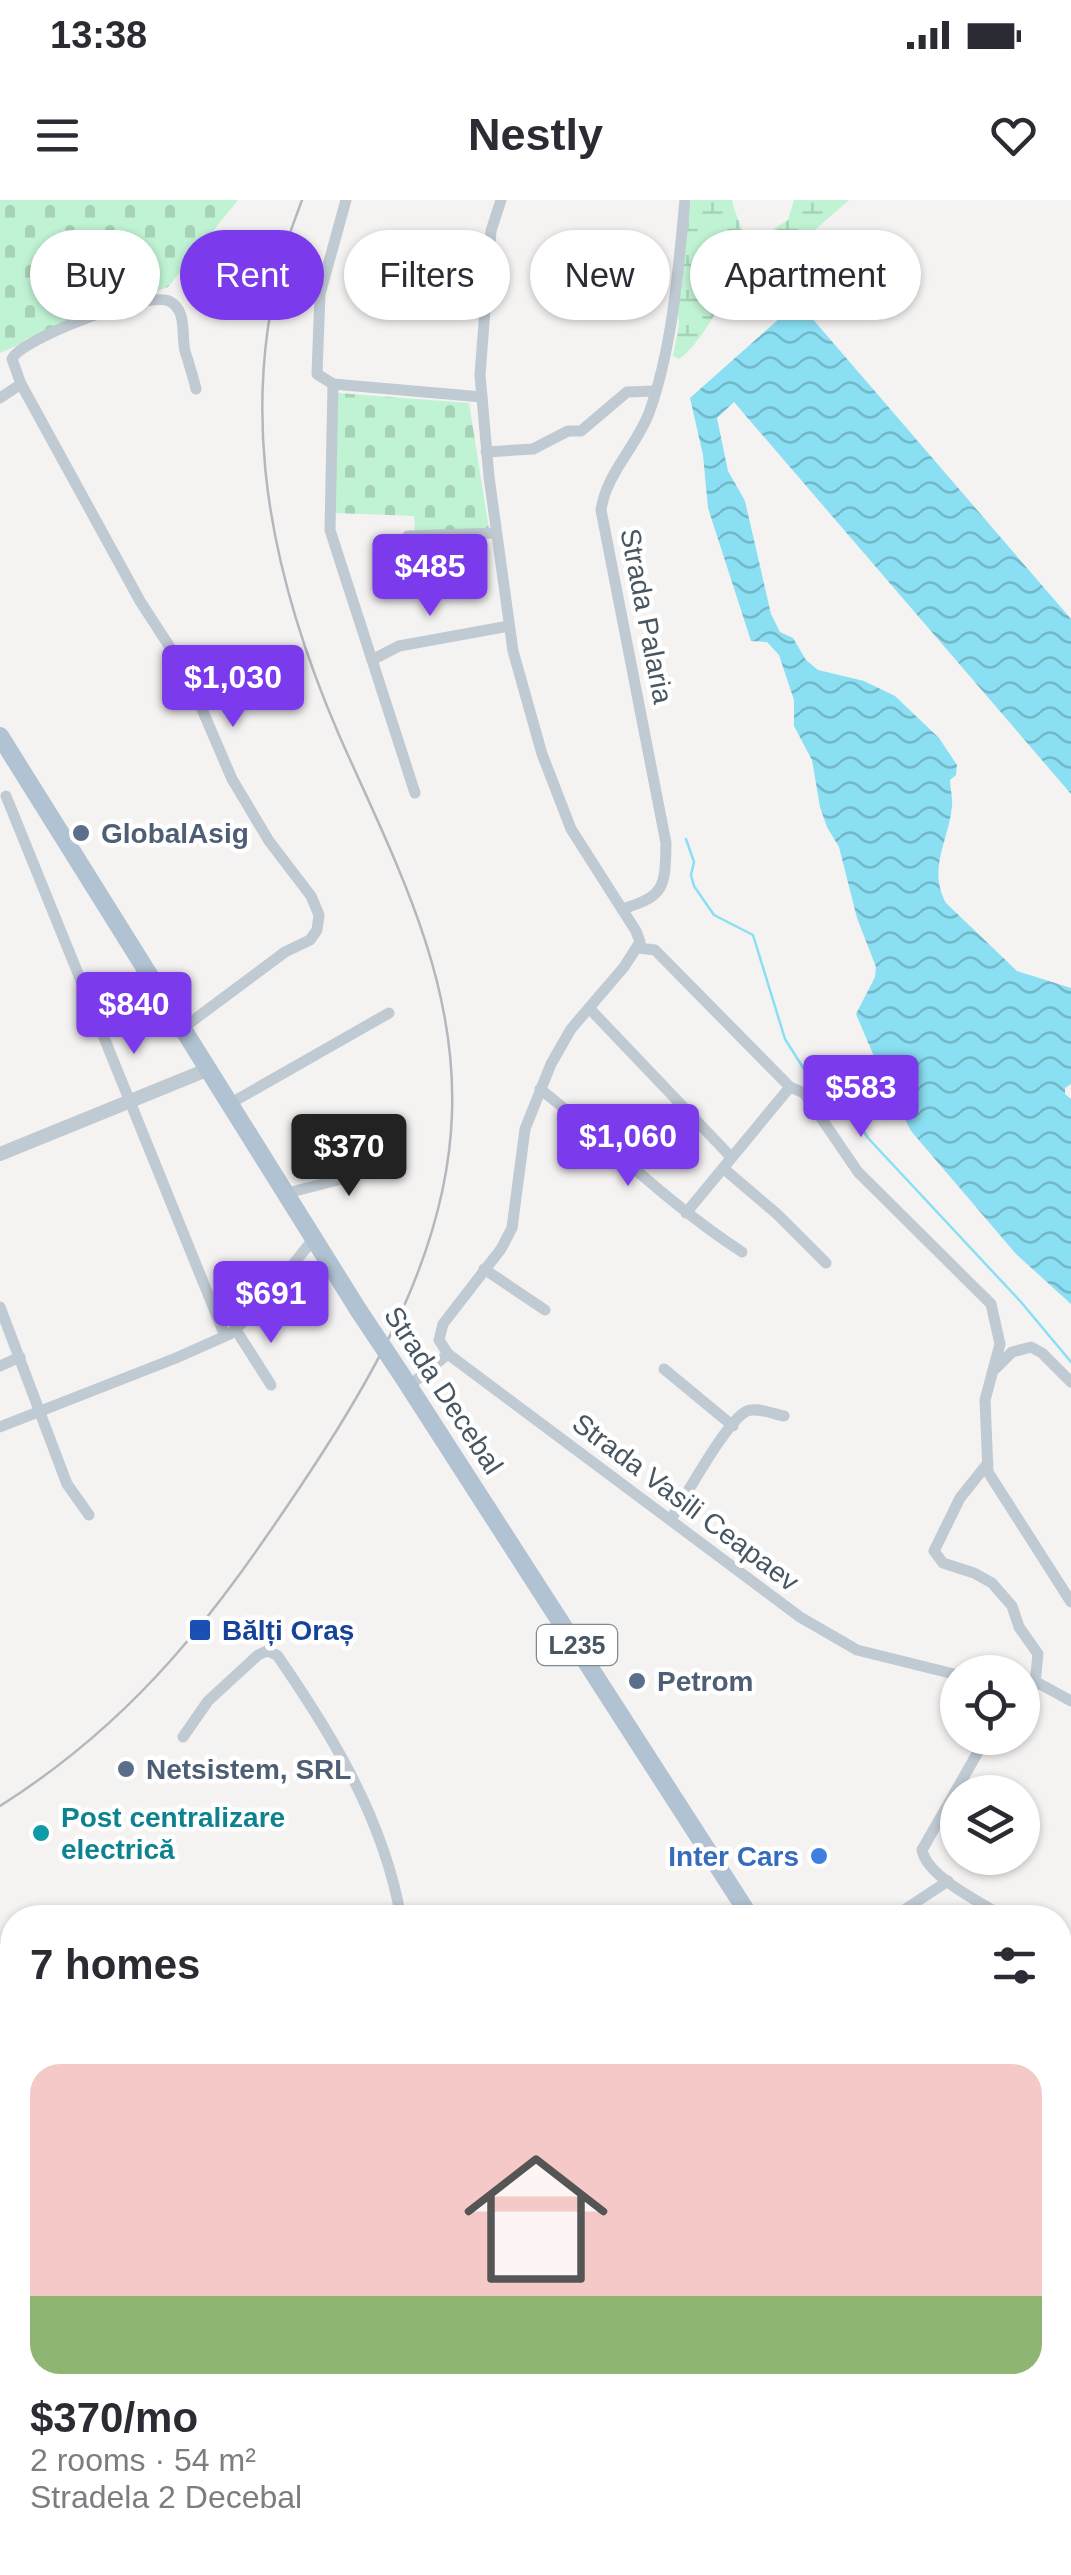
<!DOCTYPE html>
<html lang="en">
<head>
<meta charset="utf-8">
<style>
	body { margin:0; font-family:Helvetica,sans-serif; background:#f2f2f3; color:#2b2b33; height:100vh; display:flex; flex-direction:column; font-size:38px; white-space:nowrap }
	* { box-sizing:border-box; margin:0 }
	p { font-size:32px; color:#7c7c81 }
	.icon { flex:none; width:55px; height:55px; fill:none; stroke:currentColor; stroke-width:2; stroke-linecap:round; stroke-linejoin:round }
	.map { position:relative; flex:1; overflow:hidden }
	.side { position:absolute; left:0px; top:1705px; width:1072px; height:670px; display:flex; flex-direction:column; background:#fff; border-radius:40px 40px 0 0; box-shadow:0 2px 8px #0004 }
	.side>* { flex:none }
	.guide { position:absolute; left:30px; top:30px; width:1012px; height:90px; display:flex; gap:20px }
	.fabs { position:absolute; left:940px; top:1455px; display:grid; gap:20px }
	.fabs a { display:grid; place-items:center; width:100px; height:100px; border-radius:50%; background:#fff; box-shadow:0 2px 8px #0004; font-size:50px }
	.price { position:absolute; translate:-50% -85px; padding:0 22px; border-radius:10px; background:#7c3aed; color:#fff; font-size:32px; line-height:65px; filter:drop-shadow(0 2px 5px #0008) }
	.price::after { content:''; position:absolute; left:50%; top:60px; width:30px; height:22px; margin-left:-15px; background:inherit; clip-path:polygon(0 0,100% 0,50% 100%) }
	.price.on { background:#222; color:#fff }
	ul { padding:0; list-style:none }
	li { display:grid; align-content:center; gap:20px; height:530px; padding:0 30px }
	li span { display:grid; place-items:center; height:310px; border-radius:30px; color:#555 }
	li>.icon { margin-inline-start:auto }
	span .icon { width:180px; height:180px; fill:#fffc; stroke-width:1 }
	li b { font-size:42px }
	h2 { display:flex; justify-content:space-between; align-items:center; height:120px; padding:0 30px; font-size:42px }
	.pill { padding:0 35px; border-radius:45px; background:#fff; box-shadow:0 2px 8px #0004; font-size:35px; line-height:90px }
	.pill.on { background:#7c3aed; color:#fff }
	.status { display:flex; justify-content:space-between; align-items:center; height:70px; padding:0 50px; background:#fff; direction:ltr }
	.status svg { height:28px; fill:currentColor }
	header { display:flex; justify-content:space-between; align-items:center; height:130px; padding:0 30px; background:#fff; font-size:45px; font-weight:800 }
	.map>svg:first-child { display:block }
</style>
</head>
<body>
<div class="status"><b>13:38</b><svg viewBox="0 0 49 12"><path d="M0 12V9h3v3zM5 12V6h3v6zM10 12V3h3v9zM15 12V0h3v12zM26 1h20v11H26zM47 4h2v5h-2z"/></svg></div>
<header><svg class="icon" aria-label="menu" viewBox="0 0 24 24"><path d="M4 6h16M4 12h16M4 18h16"/></svg>Nestly<svg class="icon" aria-label="heart" viewBox="0 0 24 24"><path d="M12 20l-8-8c-3-5 5-10 8-4 3-6 11-1 8 4z"/></svg></header>
<div class="map">
<svg width="1071" height="2375" viewBox="0 0 1071 2375">
	<defs>
		<pattern id="wetland-marsh" width="20" height="14" patternUnits="userSpaceOnUse" patternTransform="scale(2.5)"><rect width="20" height="14" fill="#c0f3d3"/><path d="M1 5h8M5 5V1M11 12h8M15 12V8" fill="none" stroke="#a6d2b8"/></pattern>
		<pattern id="cemetery-stones" width="16" height="16" patternUnits="userSpaceOnUse" patternTransform="scale(2.5)"><rect width="16" height="16" fill="#c0f3d3"/><path d="M2 7V4a2 2 0 0 1 4 0v3zM10 15v-3a2 2 0 0 1 4 0v3z" fill="#a6d2b8"/></pattern>
		<pattern id="water-waves" width="16" height="10" patternUnits="userSpaceOnUse" patternTransform="scale(2.5)"><rect width="16" height="10" fill="#8adff3"/><path d="M0 5q4-4 8 0t8 0" fill="none" stroke="#73b8c8"/></pattern>
	</defs>
	<rect width="100%" height="100%" fill="#f5f2f2"/>
	<polygon fill="#e6e3e4" points="1071,2113 1071,2255 1060,2258 1060,2115"/>
	<g fill="url(#wetland-marsh)">
		<path d="M691 0H732C734 13 742 24 743 37 745 66 704 143 679 159L673 156 679 124 676 98Z"/>
		<polygon points="794,0 849,0 807,37 776,52 762,46 763,36 788,20"/>
	</g>
	<g fill="url(#cemetery-stones)">
		<polygon points="0,0 238,0 168,87 25,139 25,142 0,153"/>
		<polygon points="338,193 469,203 489,329 415,331 414,316 335,313"/>
	</g>
	<path fill="url(#water-waves)" d="M798 102 1071 419V594L734 202 717 218 728 271 745 301 771 414 780 432 793 438 806 460 818 470 864 481 895 496 939 538 957 565 956 575 950 580C950 589 953 597 952 606 949 641 927 668 946 703L1017 771 1071 788V884L1065 888V894L1071 899V1104L1016 1054 911 931 881 873 856 814 875 777 876 767 857 718 839 647 827 627 820 607 812 560 794 526V500L779 455 767 442 751 441 708 308 703 255 690 198Z"/>
	<g fill="none" stroke-linecap="round" stroke-linejoin="round">
		<polyline stroke="#8adff3" stroke-width="2.5" points="686,639 694,662 691,675 694,686 714,715 753,735 785,839 809,877 821,890 848,908 868,938 1021,1102 1071,1162"/>
		<g stroke="#c0cad2" stroke-width="11">
			<polyline points="346,0 320,94 317,174 333,184 482,197"/>
			<polyline points="333,184 330,330 415,593"/>
			<polyline points="0,198 21,184"/>
			<polyline points="486,252 533,249 568,231 581,231 627,192 654,191"/>
			<polyline points="408,336 496,333"/>
			<polyline points="372,460 399,446 509,426"/>
			<polyline points="6,596 225,1136"/>
			<path d="M622 709C666 696 665 686 666 643L601 310C606 274 636 247 649 213 673 146 678 70 685 0"/>
			<polyline points="639,748 655,750 790,887 804,893 858,972 991,1104 1000,1144 985,1200 988,1272 1071,1402"/>
			<polyline points="589,808 731,957"/>
			<path d="M183 828 285 752 310 740 317 730 319 715 311 696 269 641 232 579 186 472 140 401 21 184 12 159C22 138 147 91 169 101 188 110 181 136 185 151 189 164 193 176 196 189"/>
			<path d="M540 889C608 942 669 1005 742 1052"/>
			<polyline points="231,903 389,813"/>
			<polyline points="723,968 777,1014 826,1063"/>
			<polyline points="287,993 342,979 397,959"/>
			<polyline points="686,1013 790,887"/>
			<polyline points="484,1069 545,1110"/>
			<polyline points="0,1107 67,1284 89,1315"/>
			<polyline points="236,1130 271,1185"/>
			<polyline points="448,1154 439,1140 443,1124 501,1049 512,1028 525,929 551,864 571,829 624,767 640,742 636,731 571,629 542,554 513,451 489,277 480,175 491,31 501,0"/>
			<polyline points="0,1166 20,1157"/>
			<polyline points="996,1168 1012,1152 1031,1147 1042,1153 1071,1182"/>
			<polyline points="664,1169 733,1226"/>
			<polyline points="409,1186 448,1154 800,1417 857,1450 958,1475"/>
			<polyline points="0,1227 176,1158 230,1134 260,1106 315,1037"/>
			<polyline points="988,1263 960,1298 934,1351 943,1363 974,1373 992,1383 1012,1406 1019,1427 1038,1454 1035,1484"/>
			<path d="M671 1319C686 1296 725 1224 745 1212 755 1206 773 1214 784 1216"/>
			<polyline points="1022,1486 1040,1484 1071,1501"/>
			<path d="M183 1537 208 1501 258 1455 267 1451 277 1455C333 1536 384 1620 401 1718"/>
			<path d="M986 1538 922 1650C927 1677 982 1703 1006 1718"/>
			<polyline points="892,1718 948,1681"/>
			<polyline points="1060,1752 1071,1759"/>
			<polyline points="1060,1885 1071,1883"/>
			<polyline points="1060,2282 1071,2278"/>
			<polyline points="696,2362 702,2375"/>
			<polyline points="721,2375 722,2362"/>
			<polyline points="801,2375 837,2362"/>
		</g>
		<g stroke="#c0cad2" stroke-width="14">
			<polyline points="0,954 209,869"/>
			<polyline points="900,2362 906,2375"/>
		</g>
		<polyline stroke="#bfcbd7" stroke-width="15" points="570,2362 576,2375"/>
		<g stroke="#b1c2d2" stroke-width="18">
			<polyline points="0,536 359,1111"/>
			<polyline points="401,1174 751,1718"/>
			<polyline points="1060,2097 1071,2095"/>
			<polyline points="0,2315 12,2312"/>
		</g>
		<g stroke="#b4b8bd" stroke-width="2.5">
			<path d="M0 1606C139 1518 217 1412 306 1278 378 1170 448 1046 452 913 457 776 393 657 339 535 264 361 230 181 302 0"/>
			<polyline points="351,1718 371,1711"/>
			<polyline points="0,1743 12,1747"/>
			<polyline points="0,1786 12,1785"/>
			<polyline points="0,1831 12,1827"/>
		</g>
		<polyline stroke="#b1c2d2" stroke-width="18" points="359,1111 401,1174"/>
	</g>
	<g fill="#5c6f8a" stroke="#fff" stroke-width="4">
		<circle cx="81" cy="633" r="10"/>
		<circle cx="637" cy="1481" r="10"/>
		<circle cx="126" cy="1569" r="10"/>
	</g>
	<rect fill="#1a4fb4" stroke="#fff" stroke-width="4" x="188" y="1418" width="24" height="24" rx="5"/>
	<circle fill="#0f9aa8" stroke="#fff" stroke-width="4" cx="41" cy="1633" r="10"/>
	<circle fill="#3f7fe0" stroke="#fff" stroke-width="4" cx="819" cy="1656" r="10"/>
	<g text-anchor="middle" stroke-width="9" stroke-linejoin="round" paint-order="stroke">
		<rect fill="#fff" stroke="#7f8991" stroke-width="2.5" x="537" y="1425" width="80" height="40" rx="8"/>
		<g font-size="25" font-weight="bold" fill="#485662">
			<text x="577" y="1454">L235</text>
		</g>
		<g font-size="28" fill="#485662" stroke="#fff">
			<text transform="translate(647 416) rotate(79)" y="10">Strada Palaria</text>
			<text transform="translate(444 1190) rotate(57)" y="10">Strada Decebal</text>
			<text transform="translate(686 1302) rotate(37)" y="10">Strada Vasili Ceapaev</text>
		</g>
		<g font-size="28" font-weight="bold" fill="#4e5e75" stroke="#fff" text-anchor="start">
			<text x="101" y="643">GlobalAsig</text>
			<text x="657" y="1491">Petrom</text>
			<text x="146" y="1579">Netsistem, SRL</text>
		</g>
		<g font-size="28" font-weight="bold" fill="#164399" stroke="#fff" text-anchor="start">
			<text x="222" y="1440">Bălți Oraș</text>
		</g>
		<g font-size="28" font-weight="bold" fill="#0d838f" stroke="#fff" text-anchor="start">
			<text x="61" y="1627">Post centralizare<tspan x="61" dy="32">electrică</tspan></text>
		</g>
		<g font-size="28" font-weight="bold" fill="#366cbe" stroke="#fff" text-anchor="end">
			<text x="799" y="1666">Inter Cars</text>
		</g>
	</g>
</svg>
<div class="fabs">
<a><svg class="icon" aria-label="locate" viewBox="0 0 24 24"><circle cx="12" cy="12" r="6"/><path d="M12 2v4M12 18v4M2 12h4M18 12h4"/></svg></a>
<a><svg class="icon" aria-label="layers" viewBox="0 0 24 24"><path d="M12 4l9 5-9 5-9-5zM3 14l9 5 9-5"/></svg></a>
</div>
<b class="price" style="left:430px;top:419px">$485</b>
<b class="price" style="left:233px;top:530px">$1,030</b>
<b class="price" style="left:134px;top:857px">$840</b>
<b class="price" style="left:861px;top:940px">$583</b>
<b class="price" style="left:628px;top:989px">$1,060</b>
<b class="price on" style="left:349px;top:999px">$370</b>
<b class="price" style="left:271px;top:1146px">$691</b>
<div class="guide">
<a class="pill">Buy</a>
<a class="pill on">Rent</a>
<a class="pill">Filters</a>
<a class="pill">New</a>
<a class="pill">Apartment</a>
</div>
<section class="side">
<h2>7 homes<svg class="icon" aria-label="filters" viewBox="0 0 24 24"><path d="M4 7h16M4 17h16"/><circle cx="9" cy="7" r="2"/><circle cx="15" cy="17" r="2"/></svg></h2>
<ul>
<li><span style="background:linear-gradient(#f6c9c9 75%,#8fb573 0)"><svg class="icon" aria-label="home" viewBox="0 0 24 24"><path d="M3 11l9-7 9 7M6 9v11h12V9"/></svg></span><div><b>$370/mo</b><p>2 rooms · 54 m²</p><p>Stradela 2 Decebal</p></div></li>
</ul>
</section>
</div>
</body>
</html>
